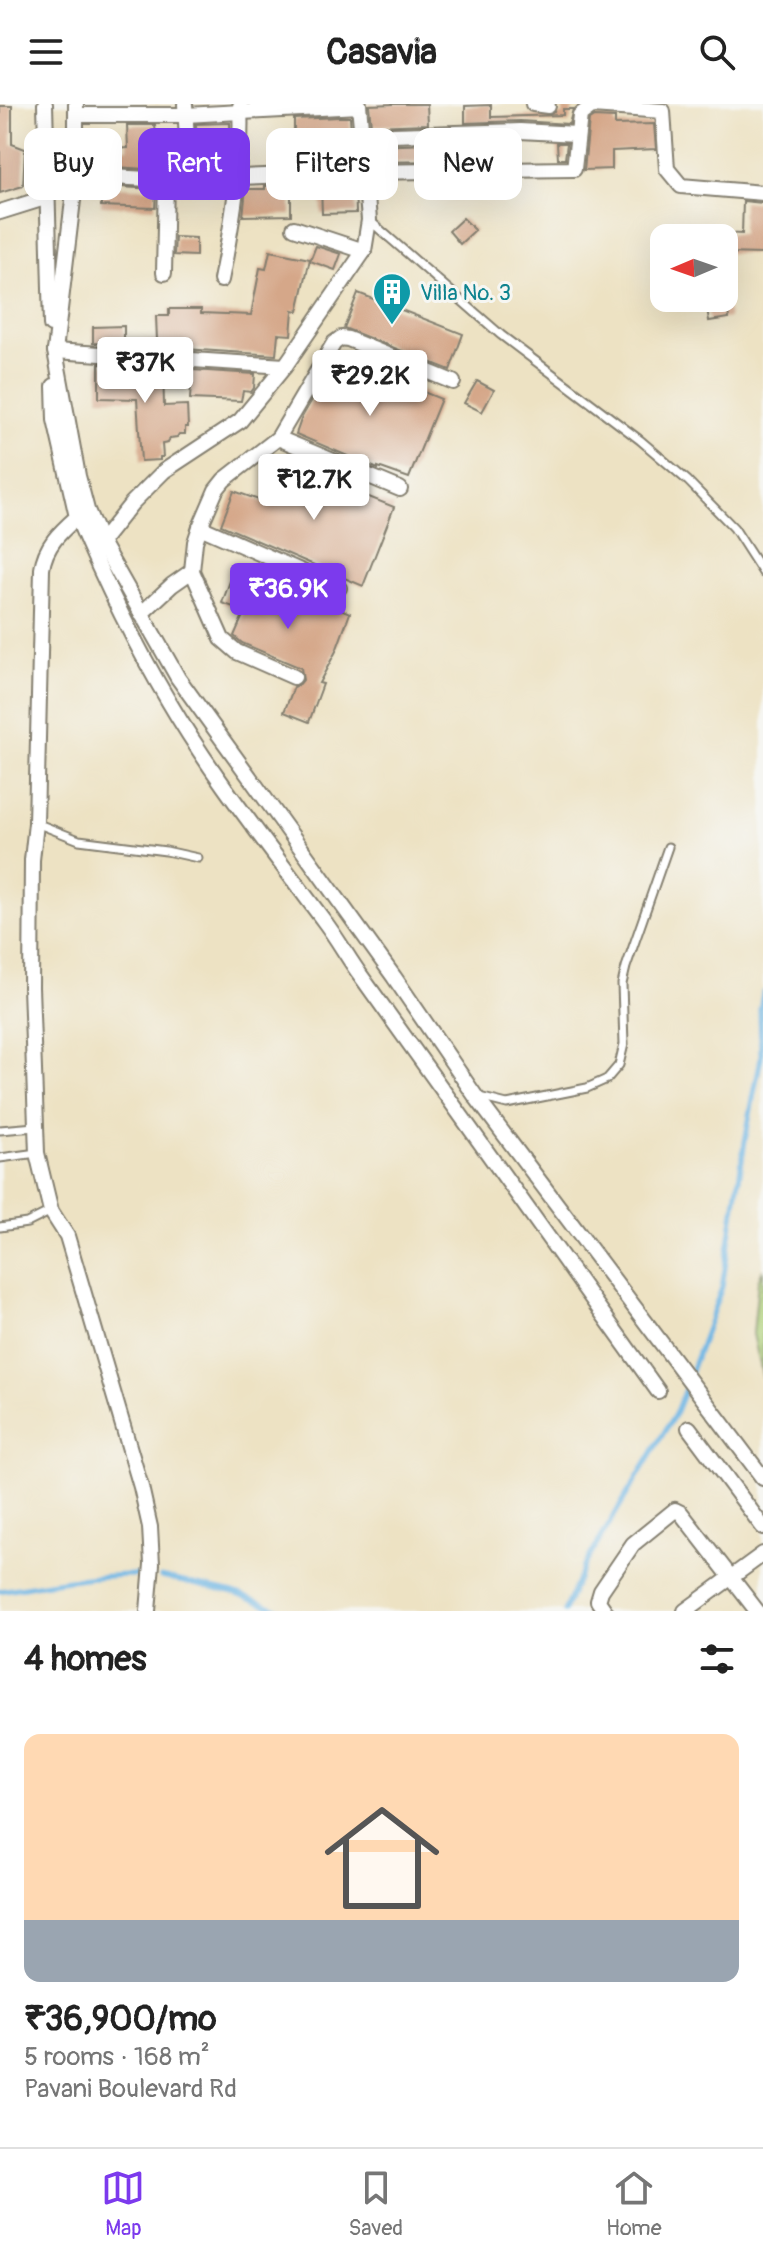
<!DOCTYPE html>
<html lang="en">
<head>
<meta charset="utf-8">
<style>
	body { margin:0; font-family:Pangolin,sans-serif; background:#f2f2f2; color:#222; height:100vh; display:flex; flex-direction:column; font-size:30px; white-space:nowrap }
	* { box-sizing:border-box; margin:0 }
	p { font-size:26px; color:#767676 }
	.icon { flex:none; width:44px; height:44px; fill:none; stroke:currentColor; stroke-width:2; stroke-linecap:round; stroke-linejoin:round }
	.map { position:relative; height:1507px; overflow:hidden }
	.panel { display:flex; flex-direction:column; background:#fff; flex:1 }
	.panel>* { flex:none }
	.top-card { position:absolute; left:24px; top:24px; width:716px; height:72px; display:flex; gap:16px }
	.needle { width:52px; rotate:268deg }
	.controls { position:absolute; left:650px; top:120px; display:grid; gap:16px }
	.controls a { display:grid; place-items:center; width:88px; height:88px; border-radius:16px; background:#fff; box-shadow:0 8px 32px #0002; font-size:40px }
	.price { position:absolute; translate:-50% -68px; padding:0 18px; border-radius:8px; background:#fff; color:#222; font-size:26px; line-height:52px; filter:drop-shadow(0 2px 4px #0008) }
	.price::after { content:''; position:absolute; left:50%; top:48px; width:24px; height:18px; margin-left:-12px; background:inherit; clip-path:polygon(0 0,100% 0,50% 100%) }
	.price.selected { background:#7c3aed; color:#fff }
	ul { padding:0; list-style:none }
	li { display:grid; align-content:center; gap:16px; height:424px; padding:0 24px }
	li span { display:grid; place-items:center; height:248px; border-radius:16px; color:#555 }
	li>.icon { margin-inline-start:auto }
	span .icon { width:144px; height:144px; fill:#fffc; stroke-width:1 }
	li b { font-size:34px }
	h2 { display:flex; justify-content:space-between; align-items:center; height:96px; padding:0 24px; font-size:34px }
	.pill { padding:0 28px; border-radius:16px; background:#fff; box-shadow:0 8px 32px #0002; font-size:28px; line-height:72px }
	.pill.selected { background:#7c3aed; color:#fff }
	header { display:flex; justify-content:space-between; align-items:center; height:104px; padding:0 24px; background:#fff; font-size:36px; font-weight:800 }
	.menu { display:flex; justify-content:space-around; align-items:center; height:112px; border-top:2px solid #e0e0e0; background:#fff; font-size:22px; color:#767676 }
	.menu a { display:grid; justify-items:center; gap:4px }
	.menu .selected { color:#7c3aed }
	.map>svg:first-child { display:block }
</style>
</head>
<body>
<header><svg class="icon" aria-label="menu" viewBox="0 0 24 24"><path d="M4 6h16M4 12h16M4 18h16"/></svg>Casavia<svg class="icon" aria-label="search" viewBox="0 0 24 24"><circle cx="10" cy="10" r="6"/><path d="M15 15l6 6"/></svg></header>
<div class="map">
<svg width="763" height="1507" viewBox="0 0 763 1507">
	<rect width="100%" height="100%" fill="#f6f6f2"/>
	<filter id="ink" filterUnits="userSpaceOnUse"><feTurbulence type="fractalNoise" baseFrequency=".0125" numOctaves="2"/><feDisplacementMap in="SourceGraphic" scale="16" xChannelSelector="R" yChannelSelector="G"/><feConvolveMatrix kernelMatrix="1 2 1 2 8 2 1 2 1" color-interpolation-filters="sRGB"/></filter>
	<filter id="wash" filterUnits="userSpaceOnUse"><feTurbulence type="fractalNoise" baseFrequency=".006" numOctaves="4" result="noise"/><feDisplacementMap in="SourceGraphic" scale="32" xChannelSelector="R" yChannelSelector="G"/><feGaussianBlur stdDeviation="1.8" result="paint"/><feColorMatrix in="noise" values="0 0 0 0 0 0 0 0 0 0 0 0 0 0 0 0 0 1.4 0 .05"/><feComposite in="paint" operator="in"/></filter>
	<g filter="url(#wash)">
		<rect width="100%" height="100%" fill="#ede2c3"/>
		<polygon fill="#afd179" stroke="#66764a" stroke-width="2" points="763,1165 763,1274 753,1230 758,1177"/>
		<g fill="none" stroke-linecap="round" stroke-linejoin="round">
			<g stroke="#6bb4e3" stroke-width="5">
				<polyline points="690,1270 722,1183 745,1037 761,953 760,905 763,889"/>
				<polyline points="161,1473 234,1489 283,1507"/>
				<path d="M0 1487C46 1479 90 1471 137 1471"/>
				<polyline points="564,1507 583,1464 675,1310 687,1280"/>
			</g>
		</g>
		<g id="blocks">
			<g fill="#d5a789">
				<polygon points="394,0 427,0 428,20 371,22 369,1"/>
				<polygon points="491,1 491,13 563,11 563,5 573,5 569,20 520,17 465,19 465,2"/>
				<polygon points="0,2 12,2 12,40 25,45 23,82 0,89"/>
				<polygon points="339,13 350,13 351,27 320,28 321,36 294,37 294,15"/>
				<polygon points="594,13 615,14 615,21 654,20 656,45 612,47 612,65 584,66 589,16"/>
				<polygon points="230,19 230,41 214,41 216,64 198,65 196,20"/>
				<polygon points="127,21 155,21 159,66 102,62 101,46 128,44"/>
				<polygon points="512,37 512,56 374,58 374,42"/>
				<polygon points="557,39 567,39 565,55 558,55"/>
				<polygon points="286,81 291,81 291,111 243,112 246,85 265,85 265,82"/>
				<polygon points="355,81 356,109 322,110 321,82"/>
				<polygon points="101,82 156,85 155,104 101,102"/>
				<polygon points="743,97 763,99 763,150 724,149 724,129 742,130"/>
				<polygon points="463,114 475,126 460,140 449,127"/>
				<polygon points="175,133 196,134 196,152 174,151"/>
				<polygon points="316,142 341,150 335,166 310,157"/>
				<polygon points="270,147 310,155 298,207 293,206 291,231 278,230 276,251 93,239 93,223 124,222 124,237 157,236 156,212 169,212 169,205 201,205 201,209 251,211 260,164 266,165"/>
				<polygon points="358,189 463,230 450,266 344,224"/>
				<polygon points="726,194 729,214 709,217 706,197"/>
				<polygon points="337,253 441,295 409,374 378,363 378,365 296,330 302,313 313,294 318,296 328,269"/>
				<polygon points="99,260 163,264 164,302 187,301 188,323 185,323 185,330 179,330 177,333 170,334 168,339 162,340 163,353 160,353 160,356 141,357 137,295 99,294"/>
				<polygon points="192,266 255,270 254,284 251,288 243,287 241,297 190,295"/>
				<polygon points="477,277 494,286 482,308 464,299"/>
				<polygon points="279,357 394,403 363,482 221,421 234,387 264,398"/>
				<polygon points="236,461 350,509 336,547 319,579 323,580 309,618 284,608 294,583 299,581 303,576 301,564 242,539 234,532 245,507 222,499"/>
			</g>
		</g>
	</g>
	<g filter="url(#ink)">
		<use href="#blocks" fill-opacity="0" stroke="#847f70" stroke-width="2"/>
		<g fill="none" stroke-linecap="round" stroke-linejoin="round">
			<defs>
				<g id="service">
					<polyline points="369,116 501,231 640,336 688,377 734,424 763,469"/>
					<polyline points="36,719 79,736 166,747 198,754"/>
					<polyline points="479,993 507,1000 587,984 607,975 619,961 624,940 622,880 626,863 668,743"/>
					<polyline points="0,1026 35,1023"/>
					<polyline points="0,1054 37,1049"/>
					<polyline points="0,1123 27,1119 51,1107"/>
				</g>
				<g id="minor">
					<polyline points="45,0 51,221"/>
					<polyline points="76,0 76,71 55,247 78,372 87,406 101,438 178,574 394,873 476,993 763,1374"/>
					<polyline points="185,0 189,75"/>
					<polyline points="533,0 548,2"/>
					<polyline points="76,11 185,11 359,2"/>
					<polyline points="361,32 520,27 577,30"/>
					<polyline points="76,71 166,76"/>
					<polyline points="0,108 48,93"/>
					<polyline points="294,124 364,147"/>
					<polyline points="164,169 166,76 364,68 574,65 580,11 592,2 663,7 667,65 681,82 763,89"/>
					<path d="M221 176C232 122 243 57 240 2"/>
					<polyline points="55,247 285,262"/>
					<path d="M54 282 55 316 77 413C60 428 45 442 42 465L36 719 32 756 31 883 37 1049 51 1107 67 1132 141 1383 150 1423 152 1460 148 1507"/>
					<polyline points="278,334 400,385"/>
					<path d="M77 413C104 477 134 539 169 598 214 675 271 745 324 817 337 834 348 854 361 872L658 1287"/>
					<polyline points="200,423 339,484"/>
					<polyline points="101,438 132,399 164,367 240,317 285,262 364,147 369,116 359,0"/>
					<polyline points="141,510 172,481 192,467"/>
					<polyline points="294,573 237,548 222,535 192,467 195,438 200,423 216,386 224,376 278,334 334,239 341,234 348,235 453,278"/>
					<polyline points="689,1324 763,1423"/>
					<polyline points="605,1507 598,1497 601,1487 633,1440 675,1406 681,1409 757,1507"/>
					<polyline points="685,1507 763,1450"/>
				</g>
			</defs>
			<use href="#service" stroke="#847f70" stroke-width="11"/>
			<use href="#minor" stroke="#847f70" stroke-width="18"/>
			<use href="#service" stroke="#fff" stroke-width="7"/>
			<use href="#minor" stroke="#fff" stroke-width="14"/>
		</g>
	</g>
	<defs>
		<symbol id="building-pin" viewBox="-11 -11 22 30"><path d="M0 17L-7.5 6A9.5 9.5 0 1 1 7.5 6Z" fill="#0f9aa8" stroke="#f6f6f2"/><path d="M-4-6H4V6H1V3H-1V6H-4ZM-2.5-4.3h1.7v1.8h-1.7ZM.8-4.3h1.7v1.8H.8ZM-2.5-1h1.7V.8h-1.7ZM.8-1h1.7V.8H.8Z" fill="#fff"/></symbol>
	</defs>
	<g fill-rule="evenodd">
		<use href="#building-pin" x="370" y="166" width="44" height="60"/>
	</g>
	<g text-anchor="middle" stroke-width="6" stroke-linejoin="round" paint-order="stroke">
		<g font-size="22" fill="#0d838f" stroke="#f6f6f2" text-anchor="start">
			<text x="420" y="196">Villa No. 3</text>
		</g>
	</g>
</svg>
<div class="controls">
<a><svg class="needle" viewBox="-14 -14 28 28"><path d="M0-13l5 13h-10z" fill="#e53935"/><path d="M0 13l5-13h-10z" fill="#767676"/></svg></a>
</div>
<b class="price" style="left:145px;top:301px">₹37K</b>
<b class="price" style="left:370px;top:314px">₹29.2K</b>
<b class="price" style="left:314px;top:418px">₹12.7K</b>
<b class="price selected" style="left:288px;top:527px">₹36.9K</b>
<div class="top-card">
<a class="pill">Buy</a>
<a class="pill selected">Rent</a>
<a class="pill">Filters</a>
<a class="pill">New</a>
</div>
</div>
<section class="panel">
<h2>4 homes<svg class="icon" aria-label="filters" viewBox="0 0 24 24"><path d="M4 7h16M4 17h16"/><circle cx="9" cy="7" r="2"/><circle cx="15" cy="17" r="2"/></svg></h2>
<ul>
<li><span style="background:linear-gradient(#ffd9b3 75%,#9aa5b1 0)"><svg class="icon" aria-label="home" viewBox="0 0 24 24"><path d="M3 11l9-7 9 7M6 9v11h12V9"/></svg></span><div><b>₹36,900/mo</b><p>5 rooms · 168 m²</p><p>Pavani Boulevard Rd</p></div></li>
</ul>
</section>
<nav class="menu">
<a class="selected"><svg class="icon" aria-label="map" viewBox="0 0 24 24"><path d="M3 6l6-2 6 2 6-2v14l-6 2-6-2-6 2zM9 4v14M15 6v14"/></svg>Map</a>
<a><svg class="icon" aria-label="saved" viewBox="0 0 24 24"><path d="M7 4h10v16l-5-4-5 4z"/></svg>Saved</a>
<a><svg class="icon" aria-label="home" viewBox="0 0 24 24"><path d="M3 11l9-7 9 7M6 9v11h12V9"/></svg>Home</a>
</nav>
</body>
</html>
